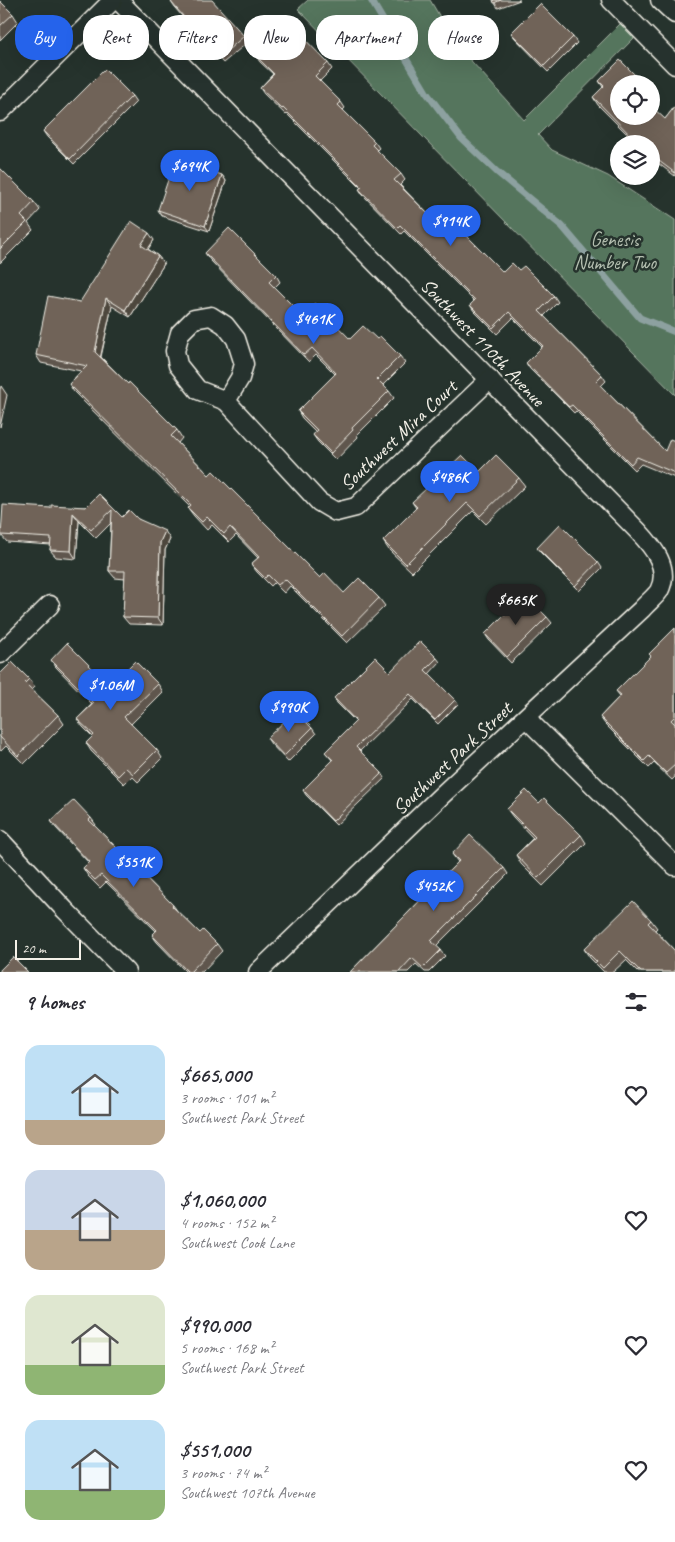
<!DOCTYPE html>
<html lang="en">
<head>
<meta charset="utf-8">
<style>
	body { margin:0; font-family:Caveat,sans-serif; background:#f7f7f7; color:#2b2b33; height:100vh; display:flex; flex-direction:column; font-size:19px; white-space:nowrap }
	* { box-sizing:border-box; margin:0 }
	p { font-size:16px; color:#7c7c81 }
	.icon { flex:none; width:28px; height:28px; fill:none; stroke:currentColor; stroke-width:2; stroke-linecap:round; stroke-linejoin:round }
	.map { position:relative; height:972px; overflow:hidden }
	.side { display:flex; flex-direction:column; background:#fff; flex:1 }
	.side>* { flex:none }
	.banner { position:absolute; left:15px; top:15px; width:645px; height:45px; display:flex; gap:10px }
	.controls { position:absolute; left:610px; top:75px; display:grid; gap:10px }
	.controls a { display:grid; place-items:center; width:50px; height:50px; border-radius:50%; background:#fff; box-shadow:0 5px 20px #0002; font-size:25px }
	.scale { position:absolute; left:15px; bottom:12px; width:66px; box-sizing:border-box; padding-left:5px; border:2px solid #f4f1e8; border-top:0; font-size:14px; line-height:18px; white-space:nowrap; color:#f4f1e8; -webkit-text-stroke:4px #26332d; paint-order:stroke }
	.price { position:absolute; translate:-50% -42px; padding:0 11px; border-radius:18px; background:#2563eb; color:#fff; font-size:16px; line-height:32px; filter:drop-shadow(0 1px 2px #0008) }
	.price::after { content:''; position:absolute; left:50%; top:30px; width:15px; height:11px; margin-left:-8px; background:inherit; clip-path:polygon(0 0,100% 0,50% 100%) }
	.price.active { background:#222; color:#fff }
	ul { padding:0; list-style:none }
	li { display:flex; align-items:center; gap:15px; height:125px; padding:0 25px }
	li span { display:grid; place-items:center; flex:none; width:140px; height:100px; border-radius:15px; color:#555 }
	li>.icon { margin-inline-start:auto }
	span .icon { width:60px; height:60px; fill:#fffc; stroke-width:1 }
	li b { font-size:21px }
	h2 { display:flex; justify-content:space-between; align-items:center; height:60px; padding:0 25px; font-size:21px }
	.tag { padding:0 18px; border-radius:20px; background:#fff; box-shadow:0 5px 20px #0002; font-size:18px; line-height:45px }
	.tag.active { background:#2563eb; color:#fff }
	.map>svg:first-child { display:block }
</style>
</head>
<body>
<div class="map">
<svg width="675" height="972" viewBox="0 0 675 972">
	<rect width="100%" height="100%" fill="#26332d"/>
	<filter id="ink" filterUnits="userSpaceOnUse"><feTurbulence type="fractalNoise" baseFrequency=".02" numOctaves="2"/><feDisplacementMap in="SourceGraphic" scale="10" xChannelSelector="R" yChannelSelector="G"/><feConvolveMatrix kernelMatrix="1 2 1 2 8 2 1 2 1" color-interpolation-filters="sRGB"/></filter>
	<g filter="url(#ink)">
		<polygon fill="#54745d" stroke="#a4b2a2" points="308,0 430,0 456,44 524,120 623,21 636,36 538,135 552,150 608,176 675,220 675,395 298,9"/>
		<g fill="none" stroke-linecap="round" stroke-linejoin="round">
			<polyline stroke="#8da1a0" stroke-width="7" points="371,0 426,92 461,138 497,172 562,226 640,318 675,332"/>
			<defs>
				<g id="minor">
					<path d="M118 0 638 531C653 547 671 568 659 591 655 597 647 603 642 609L442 795 258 972"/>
					<polyline points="611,0 675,65"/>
					<polyline points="660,0 675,14"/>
					<polyline points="0,112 113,0"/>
					<polyline points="226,401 198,390 178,365 175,351 180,333 194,319 211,316 225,325 236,339 244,364 240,378 226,401 319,502 336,512 356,507 490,379"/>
					<polyline points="0,654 50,605"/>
					<polyline points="526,718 675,866"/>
					<polyline points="0,840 65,910 126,972"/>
				</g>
			</defs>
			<use href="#minor" stroke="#f4f1e8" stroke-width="21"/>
			<use href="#minor" stroke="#26332d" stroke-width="18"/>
		</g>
		<g fill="#5f564d" stroke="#f4f1e8">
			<polygon points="493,0 520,0 498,8"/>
			<polygon points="0,1 13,14 18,22 0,40"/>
			<polygon points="171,2 244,36 248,42 223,63 175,8"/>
			<polygon points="511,33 573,37 577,43 548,72 515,38"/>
			<polygon points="256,56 328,63 332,69 320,81 341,102 345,108 343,110 375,142 379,148 377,150 401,174 405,180 400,185 434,220 503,272 519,270 554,296 558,302 544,316 602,375 606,381 601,386 665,451 675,441 675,478 641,464 635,470 576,411 574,413 530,369 526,363 542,347 513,318 497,334 474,311 470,305 474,301 404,231 401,234 363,195 359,189 361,188 287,114 286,115 264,94 260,88 273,74 260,62"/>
			<polygon points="638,78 642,84 619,84 665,119 675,106 675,176 651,158 651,144 637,144 598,105 593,97 603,87 599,81"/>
			<polygon points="132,96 136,102 74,164 47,137 43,131"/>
			<polygon points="0,168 34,202 40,210 28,223 33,230 0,263"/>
			<polygon points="222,175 226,181 209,231 162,216 158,210"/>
			<polygon points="154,240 148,249 158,256 164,264 130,317 112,306 101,357 128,384 177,430 182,438 178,443 209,475 320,578 344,593 379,598 385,606 347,643 290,586 284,593 274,583 271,586 257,572 251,564 258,558 236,535 229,542 212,525 207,530 194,516 188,508 190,507 74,392 69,384 81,371 41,363 36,355 80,302"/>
			<polygon points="205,253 276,275 280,282 274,288 303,316 350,339 377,339 400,356 405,363 383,385 389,391 394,398 357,435 358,437 336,460 318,442 313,435 316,432 302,418 298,411 335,374 316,355 309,362 210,260"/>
			<polygon points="479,472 519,478 525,486 486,524 473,511 412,572 389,550 383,541 416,508 412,502"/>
			<polygon points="99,494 122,517 138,519 170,539 165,550 163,625 129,624 123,617 125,579 115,578 109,571 111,523 96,538 79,521 76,559 56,557 50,550 51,545 7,542 1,535 51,508 86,507"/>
			<polygon points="537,548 598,562 602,568 579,591 541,553"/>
			<polygon points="526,602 547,617 552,623 511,663 489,640 485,634"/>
			<polygon points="675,628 675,777 672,780 654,763 649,768 605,724 600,717 620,696 616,691 651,656 649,654"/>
			<polygon points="437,658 440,662 429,674 455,700 458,704 438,724 413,699 360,751 382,773 385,778 336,825 306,795 303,790 333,761 325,752 356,722 337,703 334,698 390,672"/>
			<polygon points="51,660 110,686 158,684 163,692 131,724 157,750 162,758 138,782 132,776 124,784 91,751 86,743 93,737 83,727 77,719 92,704 56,667"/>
			<polygon points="0,674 29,679 35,687 32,690 58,715 64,724 24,764 6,746 1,751 0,750"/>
			<polygon points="312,728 316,734 288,762 271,744 267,738"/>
			<polygon points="539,803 581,835 586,843 543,886 521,864 516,855 533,838 513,817 507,809"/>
			<polygon points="91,818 96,825 95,826 173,905 178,912 200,933 217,944 222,951 202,972 186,972 157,942 152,935 156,931 106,882 100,888 88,876 83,868 89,863 56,828 51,821"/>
			<polygon points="452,854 504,868 508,874 436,946 445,956 429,972 425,972 416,964 408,972 350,972 458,862"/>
			<polygon points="651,920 657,928 655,930 675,951 675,972 638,972 626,960 613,972 604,972 590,958 584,949"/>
		</g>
		<g fill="#4e463e" stroke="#f4f1e8">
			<polygon points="222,175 226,181 209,231 205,226"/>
			<polygon points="149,233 154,240 146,252 141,245"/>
			<polygon points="158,256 164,264 130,317 125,310"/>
			<polygon points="106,298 112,306 100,359 95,352"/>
			<polygon points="1,386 7,395 0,427 0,390"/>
			<polygon points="73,513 79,521 76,559 71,551"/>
			<polygon points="165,531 170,539 165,550 163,625 158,618 160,542"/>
		</g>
		<g fill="#6f6459" stroke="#f4f1e8">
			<polygon points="174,0 212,0 244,36 219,58 171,2"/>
			<polygon points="493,0 501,0 494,3"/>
			<polygon points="0,1 13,14 0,26"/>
			<polygon points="540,4 573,37 544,66 511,33"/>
			<polygon points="289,23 328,63 315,76 341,102 338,105 375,142 372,145 401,174 394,180 434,220 443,212 503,272 512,263 519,270 524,266 554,296 539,311 602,375 596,381 665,451 670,439 675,441 675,473 637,457 631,464 572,405 569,407 526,363 543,346 509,312 493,328 470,305 475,300 400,225 397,228 359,189 362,187 283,108 282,109 260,88 274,74 256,56"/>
			<polygon points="620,60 638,78 633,84 619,84 619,116 651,116 651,106 665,119 675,106 675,173 651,155 651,144 639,144 593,97 604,86 599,81"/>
			<polygon points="105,69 132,96 70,159 43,131"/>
			<polygon points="175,159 222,175 205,226 158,210"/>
			<polygon points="0,168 34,202 21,216 27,222 0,249"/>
			<polygon points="131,221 149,233 141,245 158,256 125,310 106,298 95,352 128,384 129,382 177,430 171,436 209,475 213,471 320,578 325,573 344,593 359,578 379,598 342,636 285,579 278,585 268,575 265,578 251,564 259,557 230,527 224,534 207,517 202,522 188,508 191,505 69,384 87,366 36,355 48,296 80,302"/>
			<polygon points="229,228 276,275 269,282 303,316 315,303 350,339 363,326 377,339 380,336 400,356 377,379 389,391 352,428 353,430 331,453 313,435 317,430 298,411 336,373 312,348 304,355 205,253"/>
			<polygon points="462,455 479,472 496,455 519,478 480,516 467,503 406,564 383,541 417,507 412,502"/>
			<polygon points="99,494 122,517 129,510 138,519 165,531 160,542 158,618 123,617 125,571 109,571 112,510 91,530 73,513 71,551 50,550 51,538 1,535 3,505 51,508 51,505 86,507"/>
			<polygon points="560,524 598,562 575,586 537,548"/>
			<polygon points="521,598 526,602 529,599 547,617 507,657 485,634"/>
			<polygon points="675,628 675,716 671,720 675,724 675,765 666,773 649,756 644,761 600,717 621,695 616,691 651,656 649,654"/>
			<polygon points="420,641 437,658 425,670 455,700 435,720 410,694 356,747 382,773 333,821 303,790 333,760 325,752 356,721 334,698 375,657 390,672"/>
			<polygon points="67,643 110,686 135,661 158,684 124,717 157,750 133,774 126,768 118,776 86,743 94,735 77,719 94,703 51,660"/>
			<polygon points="12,662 29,679 25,683 58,715 18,756 0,737 0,674"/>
			<polygon points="295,711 312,728 284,756 267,738"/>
			<polygon points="526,790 539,803 544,798 581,835 538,878 516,855 535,837 507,809"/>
			<polygon points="74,800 91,818 89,820 173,905 172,906 200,933 203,930 217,944 190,972 188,972 152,935 157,930 101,875 95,880 83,868 89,862 51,821"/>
			<polygon points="470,835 504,868 431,941 441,950 423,968 412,958 399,972 350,972 459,861 452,854"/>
			<polygon points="633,901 651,920 648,923 675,951 675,971 674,972 641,972 620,951 603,968 584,949"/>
			<polygon points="13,957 28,972 0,972 0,970"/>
		</g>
	</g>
	<g text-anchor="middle" stroke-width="5" stroke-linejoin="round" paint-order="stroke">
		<g font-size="20" fill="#b4bfb0" stroke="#26332d">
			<text x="615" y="246">Genesis<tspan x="615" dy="23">Number Two</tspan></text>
		</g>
		<g font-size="20" fill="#f4f1e8" stroke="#26332d">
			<text transform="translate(483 342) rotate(46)" y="7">Southwest 110th Avenue</text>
			<text transform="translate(398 435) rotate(-43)" y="7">Southwest Mira Court</text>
			<text transform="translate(452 758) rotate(-43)" y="7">Southwest Park Street</text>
		</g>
	</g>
</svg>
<div class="controls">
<a><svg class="icon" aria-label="locate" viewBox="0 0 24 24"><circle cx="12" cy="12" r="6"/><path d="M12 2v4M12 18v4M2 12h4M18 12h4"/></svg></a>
<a><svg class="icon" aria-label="layers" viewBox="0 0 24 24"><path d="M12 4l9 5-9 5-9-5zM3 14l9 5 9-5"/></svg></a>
</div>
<div class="scale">20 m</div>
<b class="price" style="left:190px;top:192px">$694K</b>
<b class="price" style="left:451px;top:247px">$914K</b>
<b class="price" style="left:314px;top:345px">$461K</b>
<b class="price" style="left:450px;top:503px">$486K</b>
<b class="price active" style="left:516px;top:626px">$665K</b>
<b class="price" style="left:111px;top:711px">$1.06M</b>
<b class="price" style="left:289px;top:733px">$990K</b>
<b class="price" style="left:134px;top:888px">$551K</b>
<b class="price" style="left:434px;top:912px">$452K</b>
<div class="banner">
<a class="tag active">Buy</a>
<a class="tag">Rent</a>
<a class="tag">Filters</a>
<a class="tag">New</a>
<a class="tag">Apartment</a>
<a class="tag">House</a>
</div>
</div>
<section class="side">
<h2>9 homes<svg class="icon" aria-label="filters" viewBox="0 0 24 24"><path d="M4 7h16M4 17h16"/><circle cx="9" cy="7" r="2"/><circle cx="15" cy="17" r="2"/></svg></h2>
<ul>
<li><span style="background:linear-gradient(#bfe0f5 75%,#b9a48a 0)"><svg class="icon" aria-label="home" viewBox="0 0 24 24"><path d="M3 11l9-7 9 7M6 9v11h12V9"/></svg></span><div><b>$665,000</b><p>3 rooms · 101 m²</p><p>Southwest Park Street</p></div><svg class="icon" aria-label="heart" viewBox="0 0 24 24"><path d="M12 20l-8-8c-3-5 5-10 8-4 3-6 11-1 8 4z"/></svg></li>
<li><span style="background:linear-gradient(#c9d6e8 60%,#b9a48a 0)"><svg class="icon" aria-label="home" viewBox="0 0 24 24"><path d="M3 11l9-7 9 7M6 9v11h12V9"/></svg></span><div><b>$1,060,000</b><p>4 rooms · 152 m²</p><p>Southwest Cook Lane</p></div><svg class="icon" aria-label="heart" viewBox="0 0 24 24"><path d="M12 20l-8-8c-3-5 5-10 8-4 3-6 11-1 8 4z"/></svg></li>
<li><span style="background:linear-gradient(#dfe7d0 70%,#8fb573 0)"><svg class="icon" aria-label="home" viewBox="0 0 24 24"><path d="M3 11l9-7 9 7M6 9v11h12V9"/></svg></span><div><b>$990,000</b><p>5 rooms · 168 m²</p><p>Southwest Park Street</p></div><svg class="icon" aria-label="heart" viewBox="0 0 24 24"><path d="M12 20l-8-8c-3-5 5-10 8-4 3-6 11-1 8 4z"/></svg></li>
<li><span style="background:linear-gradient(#bfe0f5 70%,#8fb573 0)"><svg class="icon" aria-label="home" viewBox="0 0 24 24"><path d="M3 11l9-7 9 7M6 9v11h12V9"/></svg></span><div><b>$551,000</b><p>3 rooms · 74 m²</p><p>Southwest 107th Avenue</p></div><svg class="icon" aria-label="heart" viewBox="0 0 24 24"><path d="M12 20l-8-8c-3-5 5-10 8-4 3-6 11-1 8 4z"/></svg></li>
</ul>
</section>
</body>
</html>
